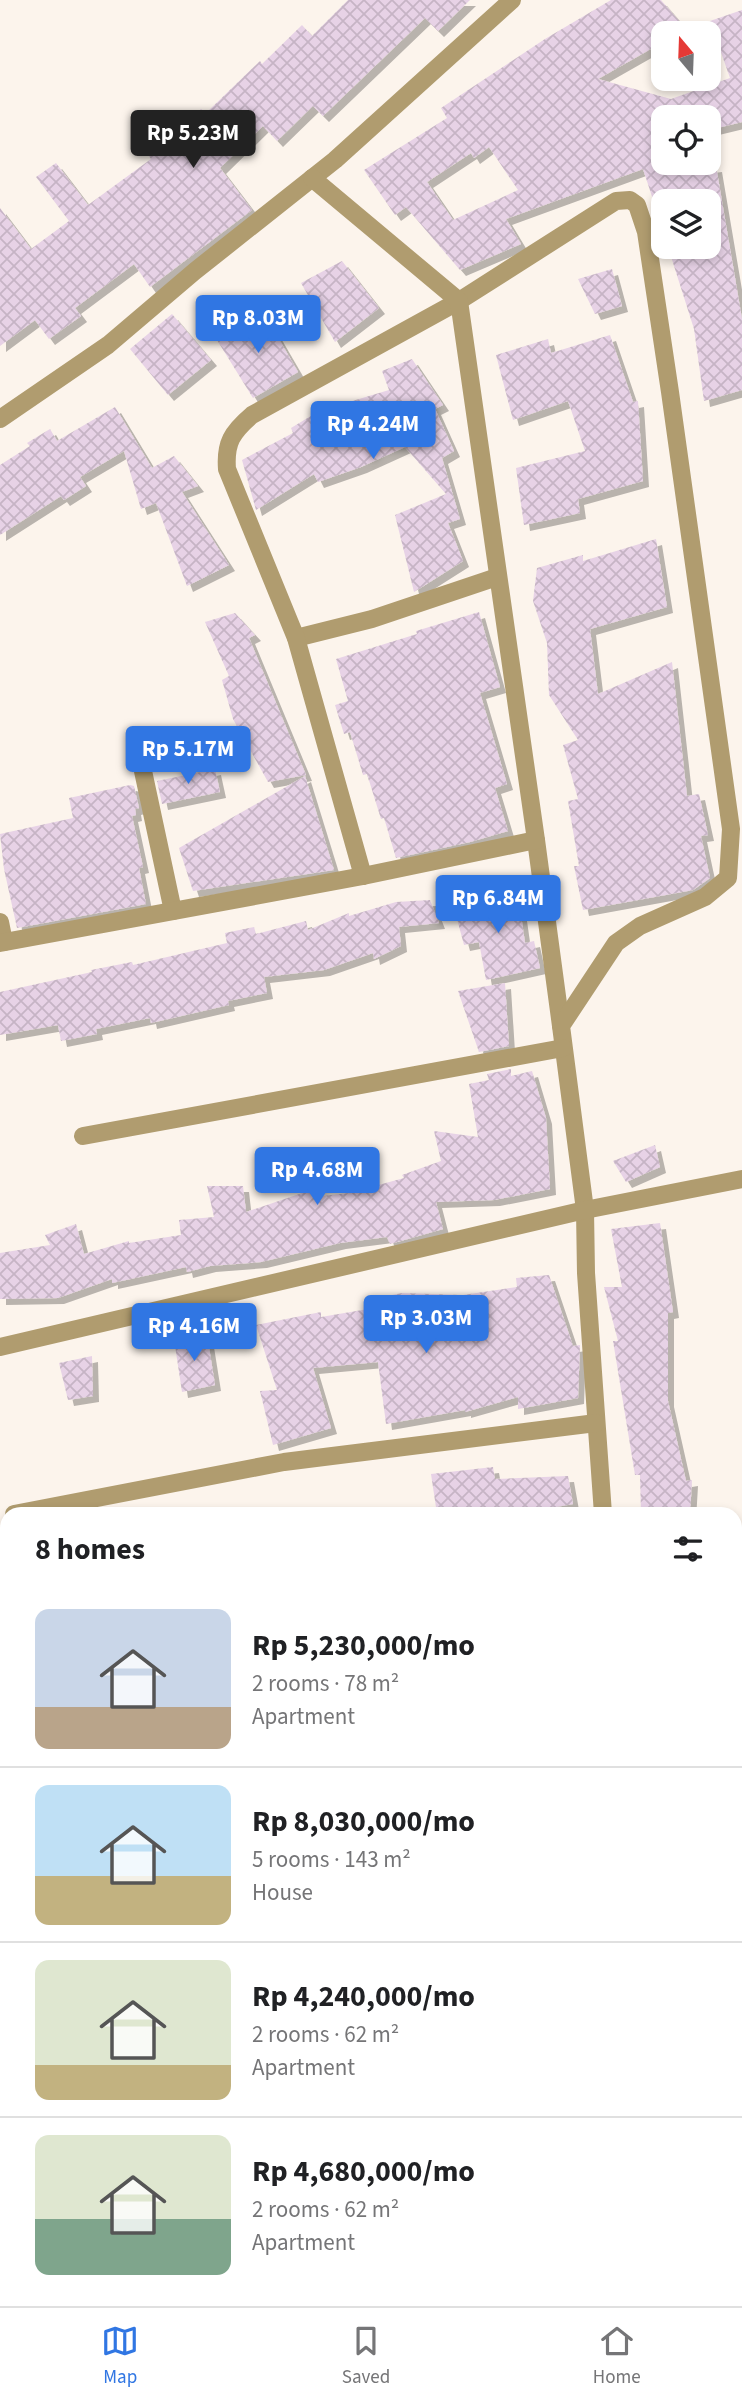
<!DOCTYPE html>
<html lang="en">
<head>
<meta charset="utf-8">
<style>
	body { margin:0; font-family:"Source Sans 3",sans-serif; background:#f6f6f6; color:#202124; height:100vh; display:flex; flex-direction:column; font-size:26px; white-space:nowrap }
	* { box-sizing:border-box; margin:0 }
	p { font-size:23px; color:#757577 }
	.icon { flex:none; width:38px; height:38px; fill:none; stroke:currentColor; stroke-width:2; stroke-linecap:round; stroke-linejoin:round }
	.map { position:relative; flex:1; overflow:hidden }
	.panel { position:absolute; left:0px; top:1507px; width:742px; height:800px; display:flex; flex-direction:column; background:#fff; border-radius:21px 21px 0 0; box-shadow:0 4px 10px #0003 }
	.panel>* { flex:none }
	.needle { width:46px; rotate:341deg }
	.fabs { position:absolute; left:651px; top:21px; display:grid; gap:14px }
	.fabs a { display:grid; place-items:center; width:70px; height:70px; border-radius:14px; background:#fff; box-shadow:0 4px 10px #0003; font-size:35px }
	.price { position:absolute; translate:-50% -60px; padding:0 16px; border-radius:7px; background:#3076e3; color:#fff; font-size:23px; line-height:46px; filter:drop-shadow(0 2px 4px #0008) }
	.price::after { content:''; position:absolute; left:50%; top:42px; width:21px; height:16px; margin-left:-10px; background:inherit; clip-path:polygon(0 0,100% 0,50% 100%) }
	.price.selected { background:#222; color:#fff }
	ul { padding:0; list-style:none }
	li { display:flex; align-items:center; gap:21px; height:175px; padding:0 35px }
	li+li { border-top:2px solid #e0e0e0 }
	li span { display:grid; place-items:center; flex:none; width:196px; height:140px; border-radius:14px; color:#555 }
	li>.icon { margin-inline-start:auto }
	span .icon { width:84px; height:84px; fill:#fffc; stroke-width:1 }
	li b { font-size:30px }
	h2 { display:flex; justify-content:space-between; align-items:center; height:84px; padding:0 35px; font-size:30px }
	.tab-bar { display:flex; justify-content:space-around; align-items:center; height:98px; border-top:2px solid #e0e0e0; background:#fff; font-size:19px; color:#757577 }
	.tab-bar a { display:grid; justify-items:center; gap:4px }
	.tab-bar .selected { color:#3076e3 }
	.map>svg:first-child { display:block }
</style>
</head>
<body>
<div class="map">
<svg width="742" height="2306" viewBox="0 0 742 2306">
	<defs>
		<pattern id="building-cross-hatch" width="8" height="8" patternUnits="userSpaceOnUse" patternTransform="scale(1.75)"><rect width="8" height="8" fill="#e7d2e6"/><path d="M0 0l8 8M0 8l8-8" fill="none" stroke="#c6b4c5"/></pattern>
		<filter id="shadow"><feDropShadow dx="6" dy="6" stdDeviation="0" flood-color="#0004"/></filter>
	</defs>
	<rect width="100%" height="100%" fill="#fcf4ec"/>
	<g fill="url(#building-cross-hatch)" fill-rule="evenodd" filter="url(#shadow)">
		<polygon points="348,0 470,0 438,31 425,18 323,116 313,106 277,141 263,126 220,168 252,210 150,287 134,264 75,308 81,316 49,339 35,320 0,346 0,208 31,249 69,221 36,177 56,163 88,205 151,159 144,149 176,125 180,130 201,109 206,113 260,61 262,64 302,25 312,36"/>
		<path d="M611 0H661L686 29 678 33H663V42L598 79 671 99 730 78 710 21 742 10V122L709 130V117H663V173L716 166 742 319V390L704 401 694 329 668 247H709V201H663V214L658 215 643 169 506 219 521 244 460 270 406 207 395 215 364 170 447 118 441 108 545 39ZM489 147 518 190 453 220 427 182 471 153 474 158Z"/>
		<polygon points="342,261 379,308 335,342 301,283"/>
		<polygon points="612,269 622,306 595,314 578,279"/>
		<polygon points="262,310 298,372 253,398 217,340"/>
		<polygon points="172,314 211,360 168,395 130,349"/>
		<polygon points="610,335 633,402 638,401 643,481 578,499 580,513 524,525 516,468 585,451 568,401 513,420 496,355 548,339 551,353"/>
		<polygon points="412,359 443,405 435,409 454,451 442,458 460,519 448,523 463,561 414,592 395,515 446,494 405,447 361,467 318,482 314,474 256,510 242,460 293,433 291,428 319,411 389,390 382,371"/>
		<polygon points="115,407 152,468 174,456 198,486 182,492 229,565 187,586 156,503 141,509 124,451 80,477 86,486 64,500 61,496 0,535 0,465 30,446 27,443 50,429 57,441"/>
		<polygon points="656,539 667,607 590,629 598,694 672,662 687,796 699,794 708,835 701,836 710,878 693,890 583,910 574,866 579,866 568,801 578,799 563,745 578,740 549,695 547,643 533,601 537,568 583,555 583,561"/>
		<polygon points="479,612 500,687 480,693 507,784 495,788 508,831 470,842 396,858 384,818 381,819 367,774 363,775 350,732 344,734 335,705 348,701 336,659 417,634 416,631"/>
		<polygon points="235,613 255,635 249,638 306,775 268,782 233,719 222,680 229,676 205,622"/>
		<polygon points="215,769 220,792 162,804 157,781"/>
		<polygon points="305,776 334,870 193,891 179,848"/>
		<polygon points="130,785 134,786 139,808 135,809 136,815 132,816 143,867 139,868 146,904 17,928 4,869 0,834 73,818 69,798"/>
		<polygon points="518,894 525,943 534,941 540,968 486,980 479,942 464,945 453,904"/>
		<polygon points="430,900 439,923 399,927 401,946 374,959 373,953 324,970 264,977 267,993 228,1001 229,1005 151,1023 150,1018 96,1029 97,1034 61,1041 58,1025 0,1035 0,992 92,972 91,970 132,962 133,965 227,943 225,933 254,927 256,934 306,921 308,930 349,913 349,916 396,902"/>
		<polygon points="505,983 509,1046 479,1052 458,991"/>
		<polygon points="511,1069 511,1076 532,1071 546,1118 550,1189 494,1200 436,1202 443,1229 390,1244 387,1237 340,1243 261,1262 210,1266 187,1272 186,1267 112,1283 112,1279 58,1298 0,1299 0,1253 50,1245 45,1235 76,1224 84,1254 129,1241 129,1243 181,1235 179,1220 214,1217 207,1186 243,1186 246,1212 311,1190 313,1197 349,1193 404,1178 402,1175 441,1161 434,1131 478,1137 469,1084 489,1080 487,1074"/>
		<polygon points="655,1145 660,1167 626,1182 613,1161"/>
		<polygon points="660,1223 673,1312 668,1313 668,1401 686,1481 692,1480 690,1514 641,1514 640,1475 635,1475 613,1341 618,1341 604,1287 622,1287 611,1229"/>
		<polygon points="549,1275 573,1346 580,1345 578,1398 518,1409 518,1397 465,1412 465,1410 386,1424 378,1362 313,1368 331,1428 273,1445 260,1391 277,1390 256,1325 321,1312 321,1317 374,1308 372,1299 402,1293 463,1295 517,1287 516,1278"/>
		<polygon points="207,1335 215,1385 182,1392 174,1339"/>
		<polygon points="92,1356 93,1396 68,1400 59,1363"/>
		<polygon points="493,1467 495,1479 568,1476 573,1504 522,1513 522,1507 471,1514 437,1514 431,1474"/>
	</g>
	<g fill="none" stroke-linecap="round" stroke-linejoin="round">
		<g stroke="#b09c6f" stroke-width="18">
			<polyline points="0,419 108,345 195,271 335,160 512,0"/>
			<polyline points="296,638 372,619 497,577"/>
			<polyline points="143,771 173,911"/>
			<polyline points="536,840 561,1026"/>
			<path d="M363 876 296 638 227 469C225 443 232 432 252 415L459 301 616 201 630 200 637 205 646 232 670 392 731 829 728 878 705 897 640 926 616 943 561 1026 585 1210 586 1273 603 1514"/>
			<polyline points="0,922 4,942"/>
			<polyline points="0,943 363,876 536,840 459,301 312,178"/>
			<polyline points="83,1136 563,1048"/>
			<polyline points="0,1347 585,1210 742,1179"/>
			<polyline points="14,1514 284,1462 596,1423"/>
			<polyline points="0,1572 7,1583"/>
			<polyline points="735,1777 742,1775"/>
			<polyline points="0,1920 7,1918"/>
		</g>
	</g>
</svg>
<div class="fabs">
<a><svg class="needle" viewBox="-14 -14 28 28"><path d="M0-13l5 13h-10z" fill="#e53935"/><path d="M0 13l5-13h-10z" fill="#757577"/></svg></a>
<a><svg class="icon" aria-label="locate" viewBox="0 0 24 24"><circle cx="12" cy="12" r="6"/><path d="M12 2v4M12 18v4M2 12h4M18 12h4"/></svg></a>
<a><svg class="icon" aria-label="layers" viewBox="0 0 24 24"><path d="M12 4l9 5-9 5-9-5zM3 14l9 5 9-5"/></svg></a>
</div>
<b class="price selected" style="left:193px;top:170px">Rp 5.23M</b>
<b class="price" style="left:258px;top:355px">Rp 8.03M</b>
<b class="price" style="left:373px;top:461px">Rp 4.24M</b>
<b class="price" style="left:188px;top:786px">Rp 5.17M</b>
<b class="price" style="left:498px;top:935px">Rp 6.84M</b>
<b class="price" style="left:317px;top:1207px">Rp 4.68M</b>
<b class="price" style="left:426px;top:1355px">Rp 3.03M</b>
<b class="price" style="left:194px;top:1363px">Rp 4.16M</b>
<section class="panel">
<h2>8 homes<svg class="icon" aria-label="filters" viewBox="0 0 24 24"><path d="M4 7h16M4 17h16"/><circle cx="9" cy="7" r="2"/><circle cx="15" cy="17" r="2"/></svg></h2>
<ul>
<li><span style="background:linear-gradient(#c9d6e8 70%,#b9a48a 0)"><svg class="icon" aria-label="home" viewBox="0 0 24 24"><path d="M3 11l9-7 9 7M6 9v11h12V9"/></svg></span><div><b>Rp 5,230,000/mo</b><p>2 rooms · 78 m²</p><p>Apartment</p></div></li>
<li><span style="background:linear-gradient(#bfe0f5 65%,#c2b280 0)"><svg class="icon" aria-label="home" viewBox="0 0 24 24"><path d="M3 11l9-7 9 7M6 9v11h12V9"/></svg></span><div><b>Rp 8,030,000/mo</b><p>5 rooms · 143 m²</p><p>House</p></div></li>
<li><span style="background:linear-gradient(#dfe7d0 75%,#c2b280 0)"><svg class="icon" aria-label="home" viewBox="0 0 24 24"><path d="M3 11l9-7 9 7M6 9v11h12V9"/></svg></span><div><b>Rp 4,240,000/mo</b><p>2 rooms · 62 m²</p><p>Apartment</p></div></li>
<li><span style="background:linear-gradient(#dfe7d0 60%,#7fa58c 0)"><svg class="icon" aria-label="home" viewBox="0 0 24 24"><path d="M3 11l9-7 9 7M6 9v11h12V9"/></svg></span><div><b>Rp 4,680,000/mo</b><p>2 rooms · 62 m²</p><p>Apartment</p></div></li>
</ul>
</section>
</div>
<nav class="tab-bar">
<a class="selected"><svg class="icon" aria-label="map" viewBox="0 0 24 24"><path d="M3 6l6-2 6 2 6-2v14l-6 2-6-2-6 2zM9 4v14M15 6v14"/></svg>Map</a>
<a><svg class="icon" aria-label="saved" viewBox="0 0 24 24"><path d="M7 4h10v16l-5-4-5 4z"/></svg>Saved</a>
<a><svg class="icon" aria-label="home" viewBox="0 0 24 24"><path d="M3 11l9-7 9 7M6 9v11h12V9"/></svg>Home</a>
</nav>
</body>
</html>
